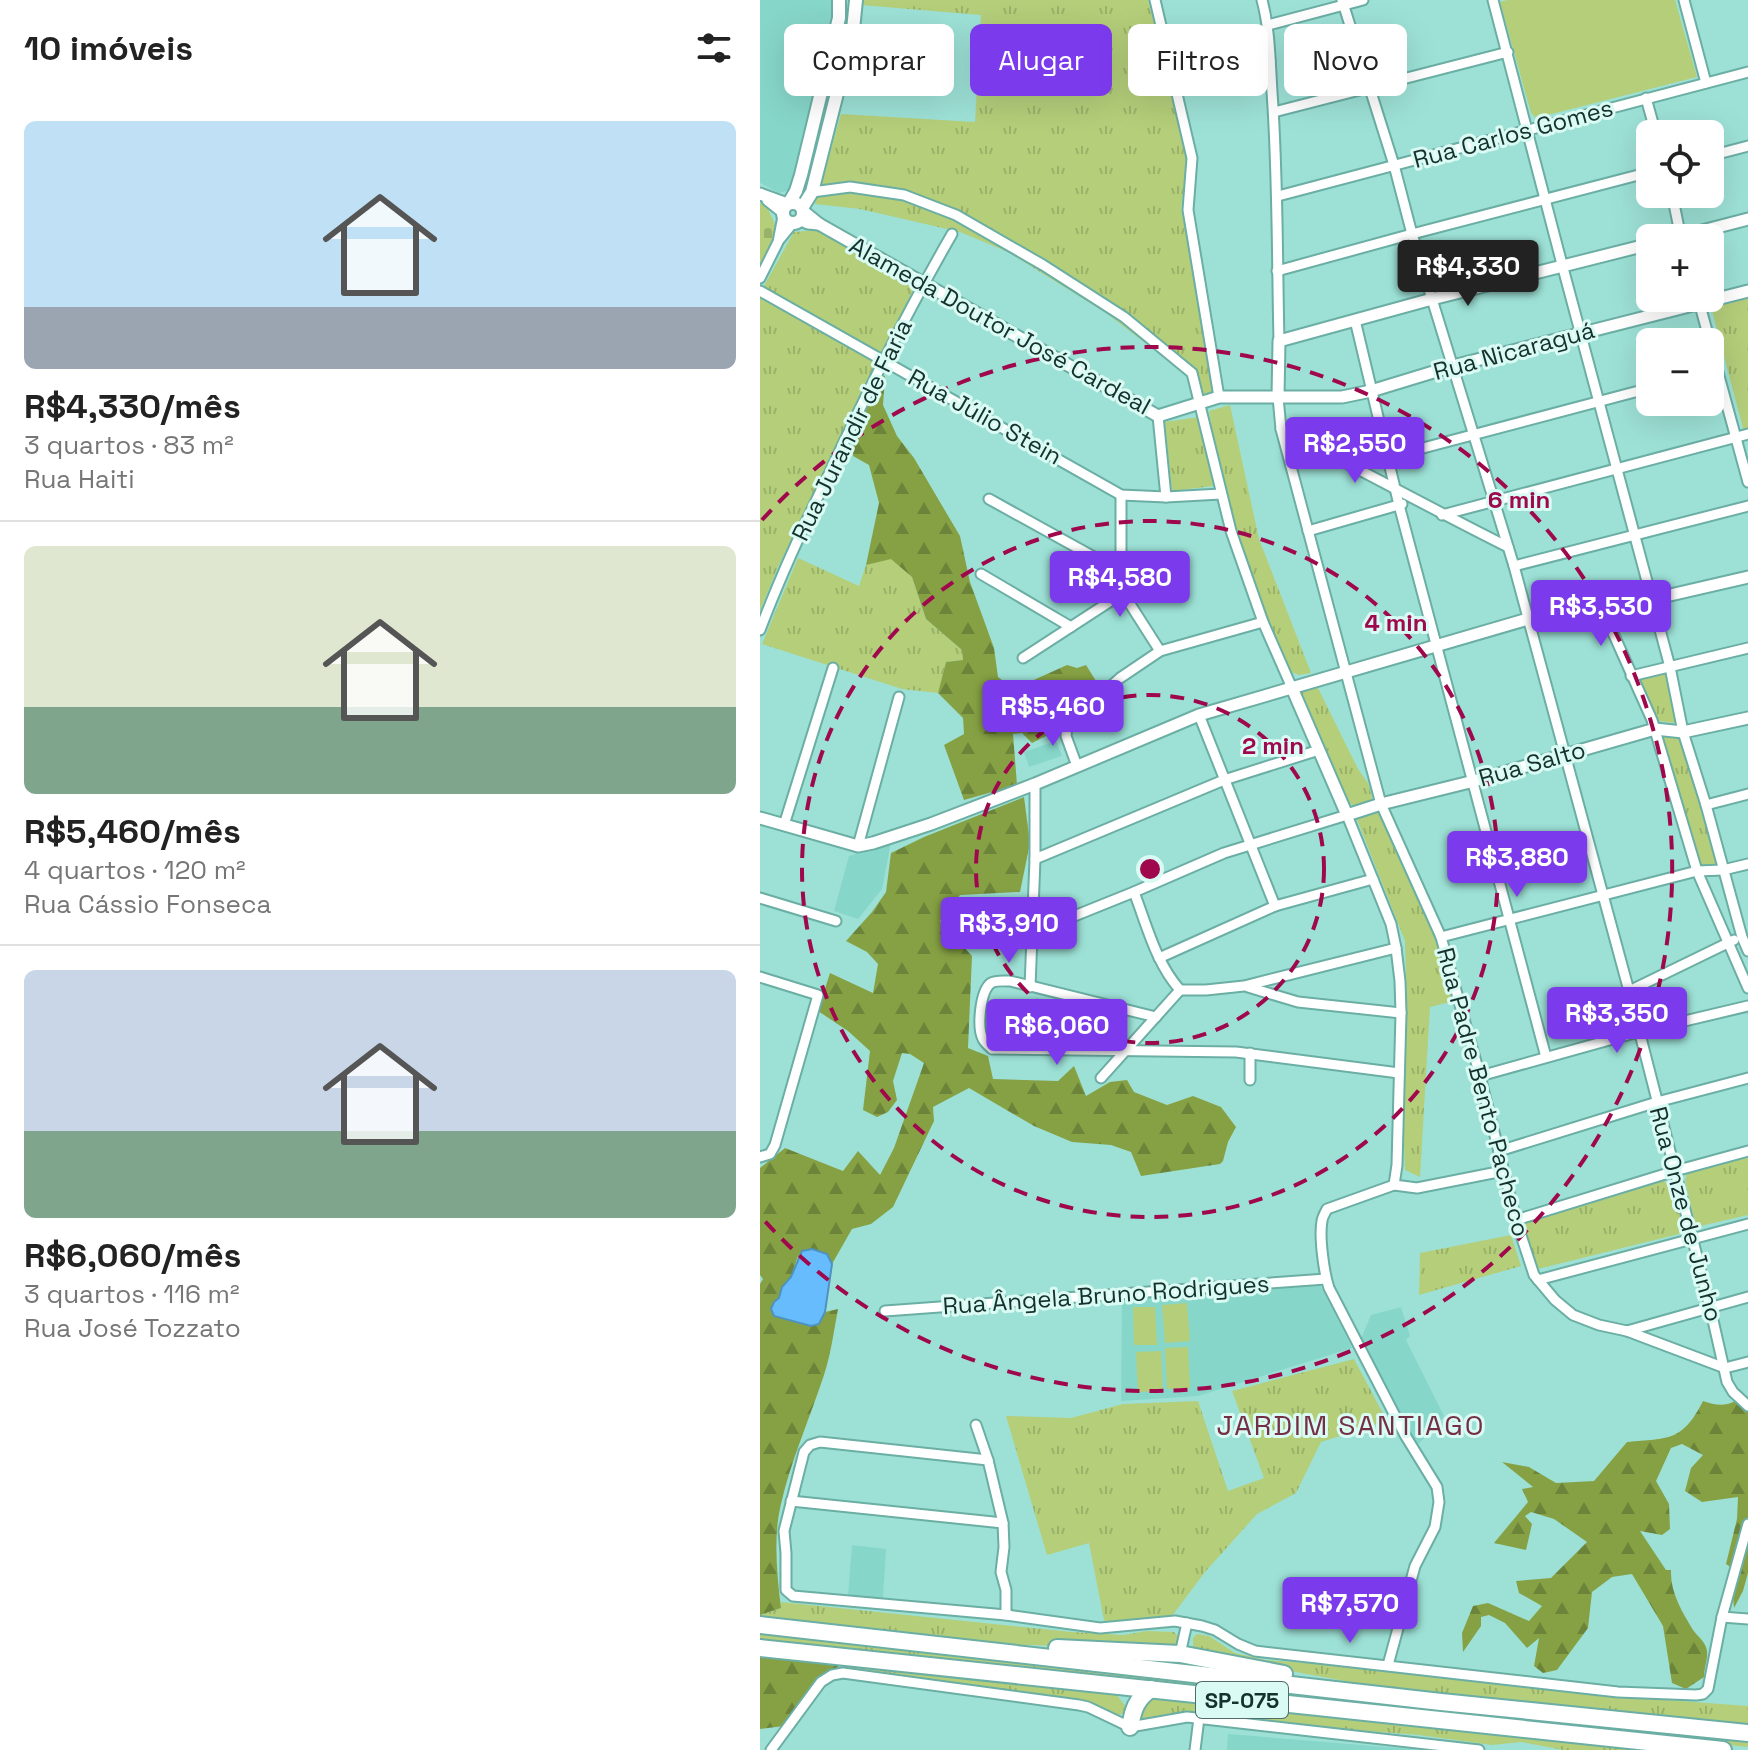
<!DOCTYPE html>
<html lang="pt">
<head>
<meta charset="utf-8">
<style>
	body { margin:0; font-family:"Space Grotesk",sans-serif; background:#f6f6f6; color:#222; height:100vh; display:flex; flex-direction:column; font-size:30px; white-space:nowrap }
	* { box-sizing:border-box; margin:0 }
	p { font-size:26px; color:#767676 }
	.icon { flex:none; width:44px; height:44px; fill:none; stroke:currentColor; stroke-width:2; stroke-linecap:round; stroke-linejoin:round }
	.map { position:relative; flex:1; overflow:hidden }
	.drawer { display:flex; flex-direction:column; background:#fff; width:760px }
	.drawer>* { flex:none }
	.top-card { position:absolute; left:24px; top:24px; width:760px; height:72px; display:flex; gap:16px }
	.controls { position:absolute; left:876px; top:120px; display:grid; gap:16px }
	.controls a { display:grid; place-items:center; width:88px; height:88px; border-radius:12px; background:#fff; box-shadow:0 8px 32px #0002; font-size:40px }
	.price { position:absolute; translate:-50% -68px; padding:0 18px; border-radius:8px; background:#7c3aed; color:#fff; font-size:26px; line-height:52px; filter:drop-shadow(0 2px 4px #0008) }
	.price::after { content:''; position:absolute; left:50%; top:48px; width:24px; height:18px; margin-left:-12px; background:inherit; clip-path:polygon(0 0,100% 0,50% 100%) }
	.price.selected { background:#222; color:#fff }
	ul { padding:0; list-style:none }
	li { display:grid; align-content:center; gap:16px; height:424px; padding:0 24px }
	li+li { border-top:2px solid #e0e0e0 }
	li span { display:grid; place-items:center; height:248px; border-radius:12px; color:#555 }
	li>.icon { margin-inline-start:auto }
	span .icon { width:144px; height:144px; fill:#fffc; stroke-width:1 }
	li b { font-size:34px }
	h2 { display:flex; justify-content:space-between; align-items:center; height:96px; padding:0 24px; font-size:34px }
	.chip { padding:0 28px; border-radius:12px; background:#fff; box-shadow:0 8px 32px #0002; font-size:28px; line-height:72px }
	.chip.selected { background:#7c3aed; color:#fff }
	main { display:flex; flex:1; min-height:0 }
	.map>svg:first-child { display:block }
</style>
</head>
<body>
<main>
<section class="drawer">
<h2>10 imóveis<svg class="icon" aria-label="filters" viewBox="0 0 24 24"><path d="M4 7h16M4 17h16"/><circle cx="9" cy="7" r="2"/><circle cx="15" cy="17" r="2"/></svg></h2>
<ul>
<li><span style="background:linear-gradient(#bfe0f5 75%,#9aa5b1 0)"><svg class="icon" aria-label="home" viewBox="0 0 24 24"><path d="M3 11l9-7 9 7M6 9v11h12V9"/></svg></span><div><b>R$4,330/mês</b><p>3 quartos · 83 m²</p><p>Rua Haiti</p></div></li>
<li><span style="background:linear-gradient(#dfe7d0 65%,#7fa58c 0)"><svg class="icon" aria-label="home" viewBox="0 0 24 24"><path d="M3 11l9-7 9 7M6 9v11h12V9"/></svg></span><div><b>R$5,460/mês</b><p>4 quartos · 120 m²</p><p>Rua Cássio Fonseca</p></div></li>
<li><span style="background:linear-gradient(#c9d6e8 65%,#7fa58c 0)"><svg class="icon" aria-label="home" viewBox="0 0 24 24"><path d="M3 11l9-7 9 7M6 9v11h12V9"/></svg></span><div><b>R$6,060/mês</b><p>3 quartos · 116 m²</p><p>Rua José Tozzato</p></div></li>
</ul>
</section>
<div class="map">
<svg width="988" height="1750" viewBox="0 0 988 1750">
	<defs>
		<pattern id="grass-tufts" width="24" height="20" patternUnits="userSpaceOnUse" patternTransform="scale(2)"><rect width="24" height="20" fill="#b4ce7a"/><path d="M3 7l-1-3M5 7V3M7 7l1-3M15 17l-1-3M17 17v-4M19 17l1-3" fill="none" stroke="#9ab16a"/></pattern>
		<pattern id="forest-firs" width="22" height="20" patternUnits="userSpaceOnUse" patternTransform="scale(2)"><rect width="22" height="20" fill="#86a144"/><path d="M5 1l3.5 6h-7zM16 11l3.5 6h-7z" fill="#6c8439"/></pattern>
		<pattern id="cemetery-stones" width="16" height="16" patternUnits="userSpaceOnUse" patternTransform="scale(2)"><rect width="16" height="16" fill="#b4ce7a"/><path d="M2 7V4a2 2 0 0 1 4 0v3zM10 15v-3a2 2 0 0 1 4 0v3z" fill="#9ab16a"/></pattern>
	</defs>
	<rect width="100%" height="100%" fill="#9de1d6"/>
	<g fill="#87d6ca">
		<polygon points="0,0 75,0 75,12 34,182 29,190 19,193 0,183"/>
		<polygon points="296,741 302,756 269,767 264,752"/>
		<polygon points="131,842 122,889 98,919 74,911 89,856"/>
		<polygon points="559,1283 592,1348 438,1396 361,1401 362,1298"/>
		<polygon points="641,1307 650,1336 646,1340 684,1416 656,1447 600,1341 611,1315"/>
		<polygon points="92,1545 126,1549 123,1599 88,1595"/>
		<polygon points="468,1734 651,1749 658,1750 467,1750"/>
	</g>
	<g fill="url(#grass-tufts)">
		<polygon points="101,0 388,0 428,156 421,208 455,393 435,394 431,378 346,313 248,252 200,232 100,209 55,204 81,114 215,122 221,15 101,5"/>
		<polygon points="56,230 155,286 17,569 0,611 0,293 34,232"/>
		<polygon points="988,297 988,431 984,432 951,307"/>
		<polygon points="470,405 499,539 551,673 539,675 529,671 520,656 475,537 459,469 449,411"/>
		<polygon points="439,417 453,486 412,491 405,422"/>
		<polygon points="38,558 99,586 106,565 131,558 152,577 166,619 202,650 203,660 186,662 178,693 142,689 2,644"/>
		<polygon points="910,667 922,724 892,720 871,676"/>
		<polygon points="556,684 598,769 608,783 613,801 594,806 586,801 540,695 542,689"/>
		<polygon points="895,729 923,732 963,870 937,871"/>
		<polygon points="617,809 676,938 694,1001 670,1007 660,1177 645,1170 642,1091 647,1005 645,941 596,817"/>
		<polygon points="988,1155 988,1215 936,1227 925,1181 927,1172"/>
		<path d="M903 1179C916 1195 927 1214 919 1234L778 1269 760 1222Z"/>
		<polygon points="751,1235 761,1266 659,1295 660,1253"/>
		<polygon points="594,1359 627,1421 561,1442 536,1493 497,1514 445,1572 412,1616 351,1624 344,1620 329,1543 287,1555 246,1416 311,1418 363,1404 438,1401 468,1491 504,1478 472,1391"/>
		<polygon points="21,1602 312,1632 363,1635 387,1631 414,1632 418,1636 418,1642 413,1647 394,1650 271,1645 205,1645 0,1617 0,1615 21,1608"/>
		<polygon points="0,1629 988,1739 988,1747 0,1644"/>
		<polygon points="437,1634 449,1636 475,1653 506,1660 652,1671 852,1696 988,1706 988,1726 904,1720 590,1682 448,1656 433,1647 433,1638"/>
		<polygon points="40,1656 345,1691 357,1695 365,1706 363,1713 355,1717 237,1691 79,1666"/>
		<polygon points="388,1699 522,1707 889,1750 803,1750 762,1742 732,1745 659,1735 529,1725 444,1714 418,1714 385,1720 377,1718"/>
	</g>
	<g fill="url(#forest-firs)">
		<polygon points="122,375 125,376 123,405 137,436 154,458 200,536 210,582 234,648 238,677 254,689 307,665 317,668 326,665 336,681 292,733 272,743 262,733 253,734 257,785 204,800 184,745 204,734 203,718 178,693 186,662 203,660 202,650 166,619 152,577 131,559 106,565 119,503 109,465 93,456 94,436"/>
		<path d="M264 797 270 843 260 892 200 895 180 921 212 956 208 1048 228 1056 233 1079 298 1081 314 1066 326 1096 350 1082 367 1080 374 1092 407 1105 433 1096 461 1107 476 1127 468 1142 463 1161 460 1164 381 1176 371 1152 351 1145 312 1142 274 1126 209 1088 173 1107 174 1121 133 1207 111 1224 92 1229 72 1264 67 1254 38 1256 31 1277 22 1287 19 1298 14 1302 59 1324 65 1312 78 1309C74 1330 71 1354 64 1375 50 1418 31 1460 21 1504 13 1537 17 1575 21 1608L0 1615V1284L3 1279 0 1275V1168L25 1148 83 1171 98 1151 120 1175 134 1148 164 1063 150 1054 142 1053 133 1081 137 1100 128 1112 117 1117 103 1110 110 1051 88 1031 58 1011 70 973 113 993 118 964 107 952 86 941 112 912 126 892 131 853 164 837Z"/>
		<path d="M981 1397 988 1403V1573L983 1591 974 1608 973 1596 980 1574 966 1564 977 1519 978 1497 942 1502 925 1491 931 1468 943 1455 922 1444 911 1448 896 1481 909 1504 910 1529 902 1535 880 1531 906 1570H911C910 1592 922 1612 933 1630 938 1637 946 1642 947 1651 948 1658 944 1669 944 1677L926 1689 912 1683 903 1626 872 1574 852 1577 832 1592 828 1628 797 1670 783 1673 774 1666 779 1638 767 1648 745 1623 729 1615 721 1617V1626L703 1652 702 1633 713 1606 728 1603 769 1621 782 1606 759 1593 756 1581 791 1578 827 1542 794 1519 771 1512 765 1516 772 1524 766 1550 734 1543 768 1502 762 1489 773 1487 742 1462 769 1467 796 1483 834 1481 867 1442C909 1438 922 1442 943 1401 957 1406 969 1407 981 1397Z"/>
		<polygon points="0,1654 40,1656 79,1666 67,1676 24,1726 0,1729"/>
	</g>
	<path fill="url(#cemetery-stones)" d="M0 203 8 207C9 214 14 219 15 226 17 241 6 258 0 271Z"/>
	<g fill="#b4ce7a">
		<polygon points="747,0 915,0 937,77 776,118 771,113 740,2"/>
		<polygon points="427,1303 430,1341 405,1343 402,1305"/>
		<polygon points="373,1307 395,1307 397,1345 374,1345"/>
		<polygon points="428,1347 430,1388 407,1389 405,1348"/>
		<polygon points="401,1351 403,1391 378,1392 376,1352"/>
	</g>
	<polygon fill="#67bcfd" stroke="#4e92bf" stroke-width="2" points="52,1249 67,1254 72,1264 65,1312 59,1324 51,1326 14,1316 11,1309 14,1302 19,1298 22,1287 31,1277 42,1251"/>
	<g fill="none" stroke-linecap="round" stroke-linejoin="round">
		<defs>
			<g id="minor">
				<polyline points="395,0 432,158 428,210 459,397"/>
				<path d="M502 0C510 30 510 61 512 92 518 175 517 258 519 341"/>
				<polyline points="582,0 634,165 652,234 754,566 869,991 950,1307 967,1382 973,1392 988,1406"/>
				<polyline points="733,0 803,268 910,667 923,732 946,805 982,937 988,951"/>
				<polyline points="924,0 946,83"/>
				<polyline points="508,25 603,0"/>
				<polyline points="449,68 510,61"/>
				<polyline points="886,98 896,134"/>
				<polyline points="514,112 748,52"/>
				<polyline points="950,156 988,146"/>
				<polyline points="52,192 90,187 144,195 196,215 283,265 364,317 432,373 471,531 503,622 532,688"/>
				<polyline points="912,194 921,238"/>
				<polyline points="518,196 988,72"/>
				<polyline points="20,239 33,223"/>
				<polyline points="517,271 652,234 890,172"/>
				<polyline points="0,278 18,242 23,216"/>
				<polyline points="0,291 361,495 406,497 461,494"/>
				<polyline points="938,298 950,342"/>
				<polyline points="595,320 639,505 786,1057"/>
				<polyline points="950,343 988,482"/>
				<polyline points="518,397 521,429 621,804 681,937 720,1076 756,1220 774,1275 795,1300 813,1315 839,1325 867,1331 888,1339 965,1368"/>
				<polyline points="398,416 406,497"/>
				<path d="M521 429C597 468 672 509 748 547"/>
				<polyline points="629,457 890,388"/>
				<polyline points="361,495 361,572 363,593 400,651"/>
				<polyline points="229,499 361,572"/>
				<polyline points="682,515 988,434"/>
				<polyline points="548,531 642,504"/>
				<polyline points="754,566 988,506"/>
				<polyline points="221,574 311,627"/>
				<polyline points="841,606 892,720 937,871 988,988"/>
				<path d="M0 630C20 577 44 525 69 474 107 392 147 312 192 234"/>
				<polyline points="263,658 363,593"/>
				<polyline points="871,676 988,648"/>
				<polyline points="439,715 515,906"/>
				<polyline points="317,766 306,736 307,725 360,678 400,651 503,622"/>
				<polyline points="946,805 988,794"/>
				<polyline points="24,825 73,668"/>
				<polyline points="98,846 139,697"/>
				<polyline points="275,859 464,780 559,750"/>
				<path d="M374 892C387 926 396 963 420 990"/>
				<polyline points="0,898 76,921"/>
				<polyline points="272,933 374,892 464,853 587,815 631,924 636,948 640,981 641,1013 637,1165 634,1185"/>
				<polyline points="681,937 937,871 963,870 988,864"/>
				<polyline points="399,958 515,906 613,879"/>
				<polyline points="0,977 58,995 15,1145 10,1154 0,1157"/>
				<polyline points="270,987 275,859 275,784"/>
				<polyline points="488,987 538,1002 641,1013"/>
				<polyline points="420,990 446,990 484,986 636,948"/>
				<polyline points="869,991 974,940"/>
				<path d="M396 1017 250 981C244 981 236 980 231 983 220 991 217 1028 223 1039 225 1043 229 1046 232 1049L476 1052 639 1073"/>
				<polyline points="490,1053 490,1080"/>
				<polyline points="720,1076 878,1032 988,1006"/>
				<polyline points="341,1078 420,990"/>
				<polyline points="739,1151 897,1102 988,1078"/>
				<polyline points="756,1220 915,1171 988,1151"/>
				<polyline points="778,1280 988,1224"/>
				<polyline points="125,1311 566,1279"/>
				<polyline points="867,1331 988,1297"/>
				<polyline points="965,1368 988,1362"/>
				<polyline points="216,1425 228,1460 243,1523 244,1547 241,1572 246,1590 246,1615"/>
				<polyline points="228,1460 60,1442 50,1445 44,1452 24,1531 26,1553 26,1590 33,1596 246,1615 340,1628 415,1621 442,1626 455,1630 478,1644 495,1651 858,1692 936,1695 943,1694 948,1689 962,1617 988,1524"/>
				<polyline points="31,1501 243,1523"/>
				<polyline points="962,1617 988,1619"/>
				<polyline points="420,1654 427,1623"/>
				<path d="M628 1665 655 1566 675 1527 679 1502 677 1487 645 1435 569 1288C564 1273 559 1237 562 1221 562 1218 566 1211 567 1209L634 1185 657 1188 743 1171"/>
				<polyline points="11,1750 61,1682 72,1675 83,1673 319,1705 328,1707 370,1727 427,1717 719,1750"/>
				<polyline points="435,1750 439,1718"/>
			</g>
			<g id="tertiary">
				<polyline points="0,194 27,204"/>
				<polyline points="8,200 23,212"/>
				<polyline points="43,211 59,224 398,416 459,397 582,397 611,391 693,366 988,291"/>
				<polyline points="41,220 48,223 59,224"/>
				<polyline points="915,238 988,219"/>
				<polyline points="518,397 519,341 672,299 890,244"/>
				<polyline points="532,688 587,815 621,804 714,781 895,729 923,732 988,718"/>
				<polyline points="0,818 98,846 113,843 171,824 275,784 439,715 768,619 829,606 867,605 988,577"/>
			</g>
			<g id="secondary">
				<circle cx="33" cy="213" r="10"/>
				<polyline points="29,203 36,191 41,175 79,18 79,0"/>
				<polyline points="42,208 52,192 93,30 96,0"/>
			</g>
			<g id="motorway">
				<polyline points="0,1625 681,1702 988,1733"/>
				<polyline points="0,1648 963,1750"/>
				<polyline points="297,1648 420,1654 524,1674"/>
				<path d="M370 1727C373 1710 376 1699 391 1689"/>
			</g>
		</defs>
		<use href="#minor" stroke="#6baea4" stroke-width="13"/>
		<use href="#tertiary" stroke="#6baea4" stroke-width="15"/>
		<use href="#secondary" stroke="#6baea4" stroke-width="16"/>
		<use href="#motorway" stroke="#6baea4" stroke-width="20"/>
		<use href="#minor" stroke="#fff" stroke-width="9"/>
		<use href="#tertiary" stroke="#fff" stroke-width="11"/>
		<use href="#secondary" stroke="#fff" stroke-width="12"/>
		<use href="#motorway" stroke="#fff" stroke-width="16"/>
	</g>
	<g fill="none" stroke="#a0084d" stroke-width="4" stroke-dasharray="14 10">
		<circle cx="390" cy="869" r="174"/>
		<circle cx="390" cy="869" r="348"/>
		<path d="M2 520A522 522 0 1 1 2 1218"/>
	</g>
	<g text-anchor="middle" stroke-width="6" stroke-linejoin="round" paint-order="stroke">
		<rect fill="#dafaf4" stroke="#506d69" stroke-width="2" x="436" y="1682" width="92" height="36" rx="6"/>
		<g font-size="22" font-weight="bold" fill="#15312d">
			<text x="482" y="1708">SP-075</text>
		</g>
		<g font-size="24" fill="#15312d" stroke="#dafaf4">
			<text transform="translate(753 134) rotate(-15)" y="8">Rua Carlos Gomes</text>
			<text transform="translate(240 326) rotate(29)" y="8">Alameda Doutor José Cardeal</text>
			<text transform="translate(754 351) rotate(-15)" y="8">Rua Nicaraguá</text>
			<text transform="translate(225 417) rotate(29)" y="8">Rua Júlio Stein</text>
			<text transform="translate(92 430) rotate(-64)" y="8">Rua Jurandir de Faria</text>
			<text transform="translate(772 764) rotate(-16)" y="8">Rua Salto</text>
			<text transform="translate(723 1092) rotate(75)" y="8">Rua Padre Bento Pacheco</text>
			<text transform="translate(926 1214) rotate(75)" y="8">Rua Onze de Junho</text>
			<text transform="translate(346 1295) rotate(-4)" y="8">Rua Ângela Bruno Rodrigues</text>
		</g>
		<g font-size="28" letter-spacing="2" fill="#742f44" stroke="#dafaf4">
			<text x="591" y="1435">JARDIM SANTIAGO</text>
		</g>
	</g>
	<circle cx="390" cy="869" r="12" fill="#a0084d" stroke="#dafaf4" stroke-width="4"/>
	<g font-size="24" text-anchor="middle" font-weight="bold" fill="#a0084d" stroke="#dafaf4" stroke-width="6" stroke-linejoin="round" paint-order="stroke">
		<text x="759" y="508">6 min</text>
		<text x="636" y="631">4 min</text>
		<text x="513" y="754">2 min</text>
	</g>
</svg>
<div class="controls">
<a><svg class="icon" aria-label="locate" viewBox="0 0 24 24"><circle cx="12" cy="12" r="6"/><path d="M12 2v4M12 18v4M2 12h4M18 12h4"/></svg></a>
<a>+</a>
<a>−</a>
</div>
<b class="price selected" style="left:708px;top:308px">R$4,330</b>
<b class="price" style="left:595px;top:485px">R$2,550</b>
<b class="price" style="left:360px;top:619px">R$4,580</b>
<b class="price" style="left:841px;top:648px">R$3,530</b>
<b class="price" style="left:293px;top:748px">R$5,460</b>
<b class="price" style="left:757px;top:899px">R$3,880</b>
<b class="price" style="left:249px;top:965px">R$3,910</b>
<b class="price" style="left:857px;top:1055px">R$3,350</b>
<b class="price" style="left:297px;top:1067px">R$6,060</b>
<b class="price" style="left:590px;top:1645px">R$7,570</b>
<div class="top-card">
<a class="chip">Comprar</a>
<a class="chip selected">Alugar</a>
<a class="chip">Filtros</a>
<a class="chip">Novo</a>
</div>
</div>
</main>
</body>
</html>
